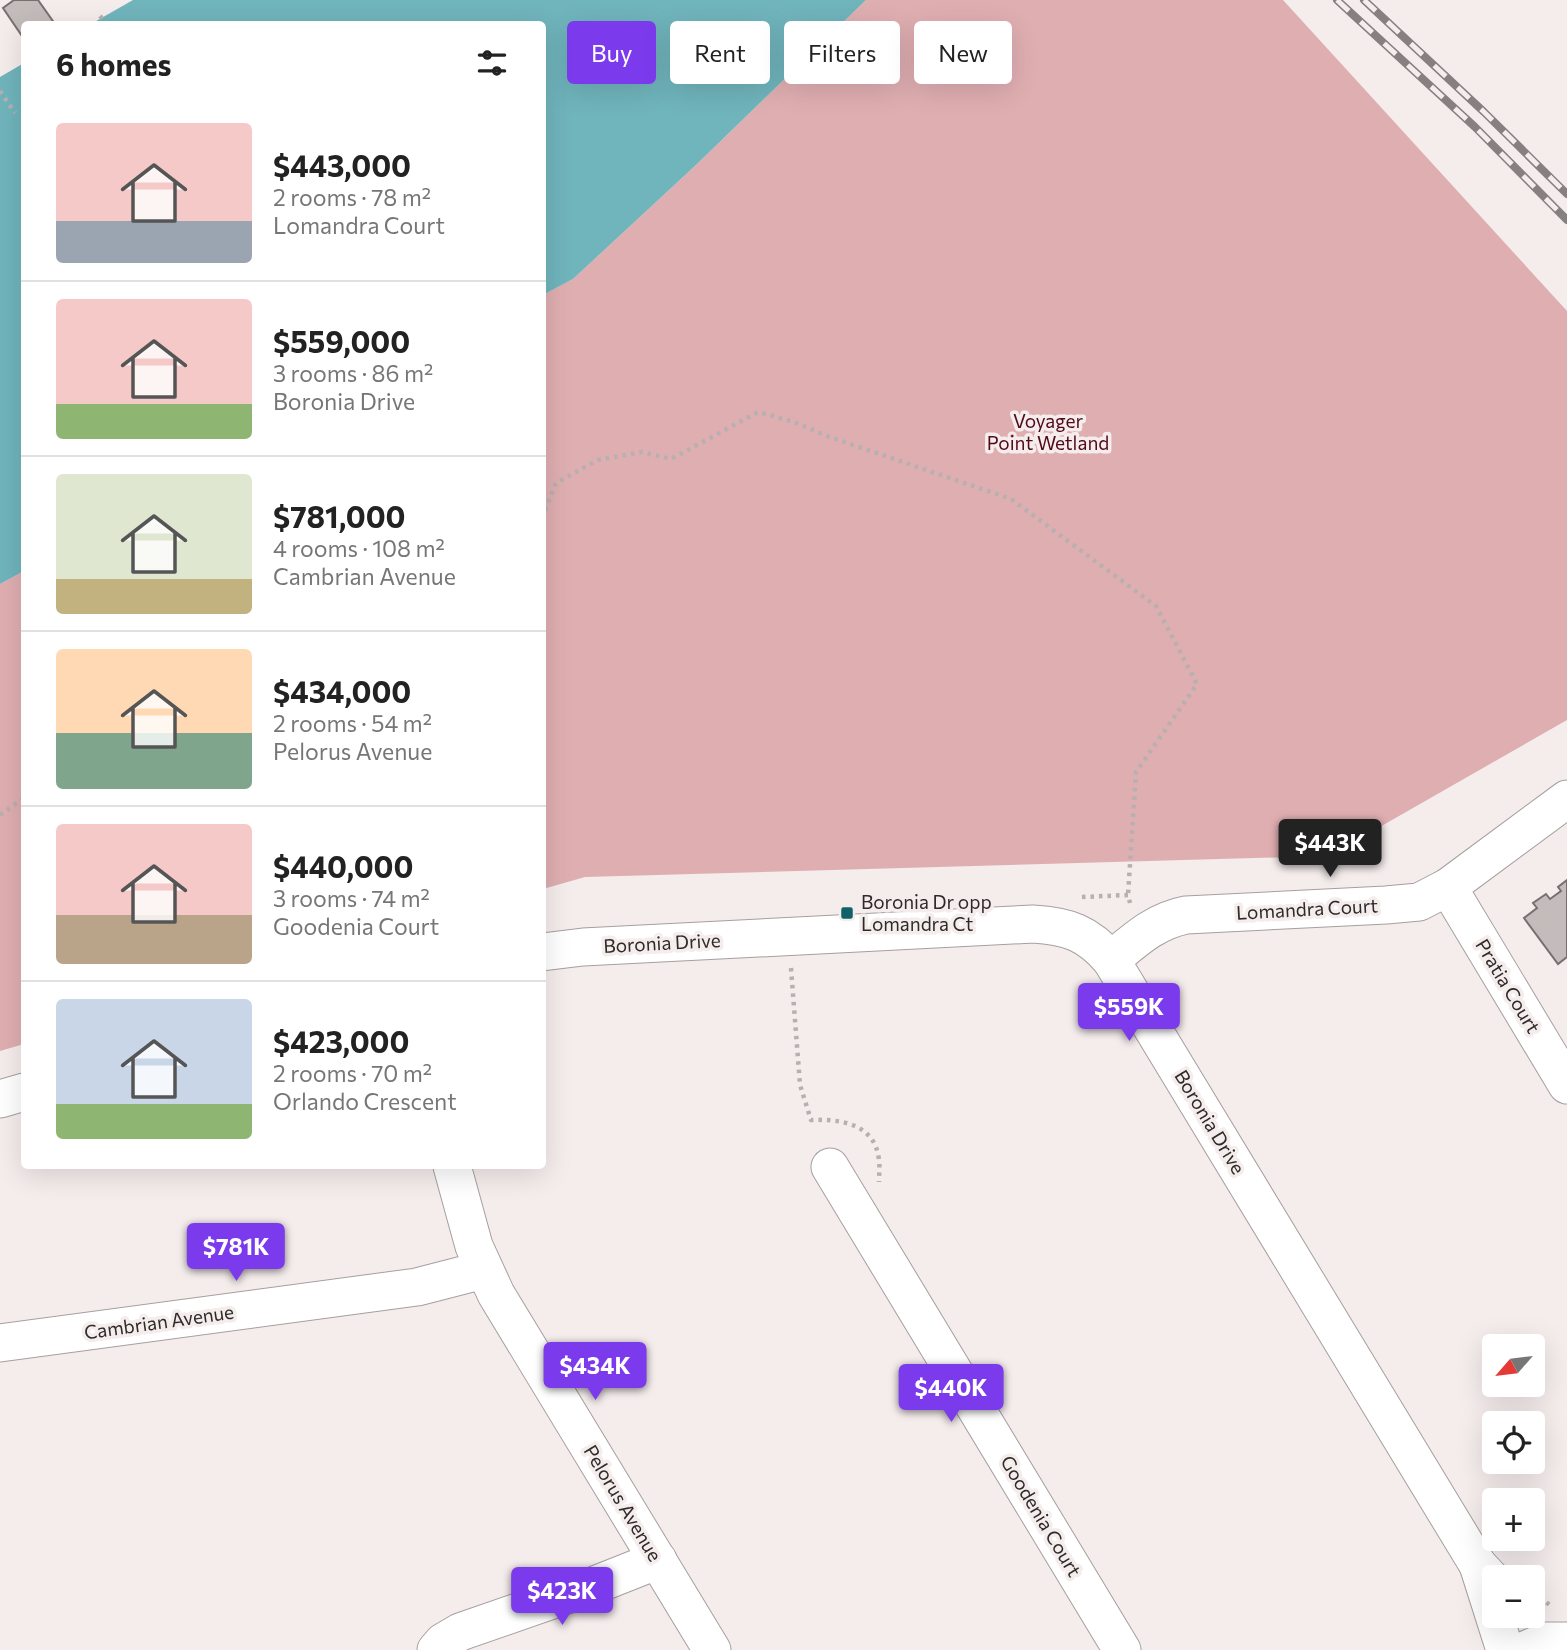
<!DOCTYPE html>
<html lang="en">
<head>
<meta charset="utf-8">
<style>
	body { margin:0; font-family:Commissioner,sans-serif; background:#f2f2f2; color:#222; height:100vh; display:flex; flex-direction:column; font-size:26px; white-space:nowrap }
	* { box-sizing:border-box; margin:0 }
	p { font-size:23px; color:#767676 }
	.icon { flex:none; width:38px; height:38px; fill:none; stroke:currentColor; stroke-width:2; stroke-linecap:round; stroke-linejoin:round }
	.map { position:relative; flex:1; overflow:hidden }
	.details { position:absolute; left:21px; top:21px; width:525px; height:1148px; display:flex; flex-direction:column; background:#fff; border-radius:7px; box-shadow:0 7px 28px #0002 }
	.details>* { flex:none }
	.top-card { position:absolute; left:567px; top:21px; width:665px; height:63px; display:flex; gap:14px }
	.needle { width:46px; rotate:242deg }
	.fabs { position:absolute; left:1482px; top:1334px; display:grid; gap:14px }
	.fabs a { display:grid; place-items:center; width:63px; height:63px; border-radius:7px; background:#fff; box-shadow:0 7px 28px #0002; font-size:35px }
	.price { position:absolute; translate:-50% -60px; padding:0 16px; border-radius:7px; background:#7c3aed; color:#fff; font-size:23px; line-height:46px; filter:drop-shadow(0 2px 4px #0008) }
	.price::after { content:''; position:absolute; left:50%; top:42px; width:21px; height:16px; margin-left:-10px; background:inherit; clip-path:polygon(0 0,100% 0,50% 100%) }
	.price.on { background:#222; color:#fff }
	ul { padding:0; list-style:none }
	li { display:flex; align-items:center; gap:21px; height:175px; padding:0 35px }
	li+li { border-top:2px solid #e0e0e0 }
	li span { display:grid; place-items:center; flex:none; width:196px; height:140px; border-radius:7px; color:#555 }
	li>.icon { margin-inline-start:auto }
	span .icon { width:84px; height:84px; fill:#fffc; stroke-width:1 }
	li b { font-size:30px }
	h2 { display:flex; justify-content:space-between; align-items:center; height:84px; padding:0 35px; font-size:30px }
	.tag { padding:0 24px; border-radius:7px; background:#fff; box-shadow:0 7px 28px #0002; font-size:24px; line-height:63px }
	.tag.on { background:#7c3aed; color:#fff }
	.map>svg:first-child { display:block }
</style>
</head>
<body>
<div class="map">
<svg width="1567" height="1650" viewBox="0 0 1567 1650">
	<rect width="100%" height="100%" fill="#f5ecec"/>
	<g fill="#dfaeb1">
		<polygon points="866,0 1283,0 1567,311 1567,720 1329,856 585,877 543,889 543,295 573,279 697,164"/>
		<polygon points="24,571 24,1044 0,1051 0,584"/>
	</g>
	<g fill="#70b4bc">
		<polygon points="133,0 866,0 697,164 573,279 543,295 542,24 91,24"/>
		<polygon points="24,63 24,571 0,584 0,77"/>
	</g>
	<g fill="#c4bbbb" stroke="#776f70" stroke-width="2">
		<polygon points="14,0 38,0 55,24 24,24 24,39 3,8"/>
		<polygon points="1567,880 1567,957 1558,964 1524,918 1537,908 1533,903 1546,894 1550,899 1561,891 1558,887"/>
	</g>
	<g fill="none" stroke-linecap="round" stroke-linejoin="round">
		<defs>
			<g id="street">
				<polyline points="1448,887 1567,1085"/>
				<path d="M542 952 583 947 1033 924C1068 926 1088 933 1111 960L1478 1565 1494 1582"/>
				<path d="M1111 960C1135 940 1155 921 1186 915L1386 905 1419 902 1448 887 1567 799"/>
				<polyline points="0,1099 24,1092"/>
				<polyline points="452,1166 474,1246 496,1294 712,1650"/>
				<polyline points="830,1167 1122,1650"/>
				<polyline points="0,1343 417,1287 483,1270"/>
				<polyline points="1478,1565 1505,1650"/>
				<polyline points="436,1650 443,1642 460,1632 595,1585 658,1560"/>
				<polyline points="1525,1650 1546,1641 1567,1641"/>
			</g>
		</defs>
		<use href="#street" stroke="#a79f9f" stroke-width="39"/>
		<g stroke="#b8b0b0" stroke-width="4.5" stroke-dasharray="3.5 5" stroke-linecap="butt">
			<polyline points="100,16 107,24"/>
			<polyline points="0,91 15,113"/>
			<polyline points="542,518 556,483 598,460 642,452 671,459 758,412 794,422 827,436 1011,499 1156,606 1197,684 1136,772 1128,895"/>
			<polyline points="0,815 24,798"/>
			<polyline points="1082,897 1128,895 1130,903"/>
			<path d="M791 968 800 1085 811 1120C840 1119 875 1123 879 1160 880 1167 879 1174 879 1182"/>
			<polyline points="1533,1592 1551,1606"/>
		</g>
		<use href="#street" stroke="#fff" stroke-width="37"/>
		<defs>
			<g id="rail">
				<polyline points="1337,0 1475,127 1567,220"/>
				<polyline points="1364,0 1484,112 1567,194"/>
			</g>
		</defs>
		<use href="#rail" stroke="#868080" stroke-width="8"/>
		<use href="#rail" stroke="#f5ecec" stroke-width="5" stroke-dasharray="16" stroke-linecap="butt"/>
	</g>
	<rect fill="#116169" stroke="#f5ecec" stroke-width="2.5" x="840" y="906" width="14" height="14" rx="3.5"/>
	<g text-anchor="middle" stroke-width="7" stroke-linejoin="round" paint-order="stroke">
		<g font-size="19" fill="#500a1a" stroke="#f5ecec">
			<text x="1048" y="428">Voyager<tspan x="1048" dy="22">Point Wetland</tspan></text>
		</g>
		<g font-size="19" fill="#2e2a2a" stroke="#f5ecec" text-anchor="start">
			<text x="861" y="909">Boronia Dr opp<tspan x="861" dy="22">Lomandra Ct</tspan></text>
		</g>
		<g font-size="19" fill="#2e2a2a" stroke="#f5ecec">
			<text transform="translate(1307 909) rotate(-3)" y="7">Lomandra Court</text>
			<text transform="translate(662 943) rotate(-3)" y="7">Boronia Drive</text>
			<text transform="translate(1508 986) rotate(59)" y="7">Pratia Court</text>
			<text transform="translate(1210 1122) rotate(59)" y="7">Boronia Drive</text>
			<text transform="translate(159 1322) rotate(-8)" y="7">Cambrian Avenue</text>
			<text transform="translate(623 1503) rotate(59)" y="7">Pelorus Avenue</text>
			<text transform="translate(1041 1516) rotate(59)" y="7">Goodenia Court</text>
		</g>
	</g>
</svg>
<div class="fabs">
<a><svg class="needle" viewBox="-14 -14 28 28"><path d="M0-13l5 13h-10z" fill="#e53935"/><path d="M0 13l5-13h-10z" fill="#767676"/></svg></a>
<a><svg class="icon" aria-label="locate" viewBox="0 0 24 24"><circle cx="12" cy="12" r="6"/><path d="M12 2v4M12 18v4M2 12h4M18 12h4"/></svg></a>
<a>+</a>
<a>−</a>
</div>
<b class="price on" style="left:1330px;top:879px">$443K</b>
<b class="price" style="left:1129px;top:1043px">$559K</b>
<b class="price" style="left:236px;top:1283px">$781K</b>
<b class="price" style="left:595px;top:1402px">$434K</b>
<b class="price" style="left:951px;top:1424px">$440K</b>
<b class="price" style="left:562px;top:1627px">$423K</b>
<div class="top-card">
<a class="tag on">Buy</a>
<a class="tag">Rent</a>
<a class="tag">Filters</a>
<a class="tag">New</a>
</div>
<section class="details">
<h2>6 homes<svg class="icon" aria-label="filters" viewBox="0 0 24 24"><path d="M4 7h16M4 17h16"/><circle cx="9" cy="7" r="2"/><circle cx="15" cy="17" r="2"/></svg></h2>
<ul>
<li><span style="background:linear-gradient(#f6c9c9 70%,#9aa5b1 0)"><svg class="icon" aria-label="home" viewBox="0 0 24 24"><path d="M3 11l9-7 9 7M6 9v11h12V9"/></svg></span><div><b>$443,000</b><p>2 rooms · 78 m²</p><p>Lomandra Court</p></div></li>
<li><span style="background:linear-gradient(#f6c9c9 75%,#8fb573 0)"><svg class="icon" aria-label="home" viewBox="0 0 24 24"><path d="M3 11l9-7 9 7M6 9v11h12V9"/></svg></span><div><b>$559,000</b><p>3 rooms · 86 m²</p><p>Boronia Drive</p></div></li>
<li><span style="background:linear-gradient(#dfe7d0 75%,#c2b280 0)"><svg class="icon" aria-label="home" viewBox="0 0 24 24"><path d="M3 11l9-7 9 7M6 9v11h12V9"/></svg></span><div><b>$781,000</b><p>4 rooms · 108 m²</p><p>Cambrian Avenue</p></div></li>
<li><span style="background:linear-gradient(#ffd9b3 60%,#7fa58c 0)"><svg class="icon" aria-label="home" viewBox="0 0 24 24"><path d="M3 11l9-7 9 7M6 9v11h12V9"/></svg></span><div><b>$434,000</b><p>2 rooms · 54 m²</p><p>Pelorus Avenue</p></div></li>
<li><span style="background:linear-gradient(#f6c9c9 65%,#b9a48a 0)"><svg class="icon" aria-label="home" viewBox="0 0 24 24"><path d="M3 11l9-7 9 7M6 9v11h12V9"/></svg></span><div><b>$440,000</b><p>3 rooms · 74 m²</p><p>Goodenia Court</p></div></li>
<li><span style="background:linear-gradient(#c9d6e8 75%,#8fb573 0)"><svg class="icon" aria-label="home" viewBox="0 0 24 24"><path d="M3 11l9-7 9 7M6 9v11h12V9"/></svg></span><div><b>$423,000</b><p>2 rooms · 70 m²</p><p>Orlando Crescent</p></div></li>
</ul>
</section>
</div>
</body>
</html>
